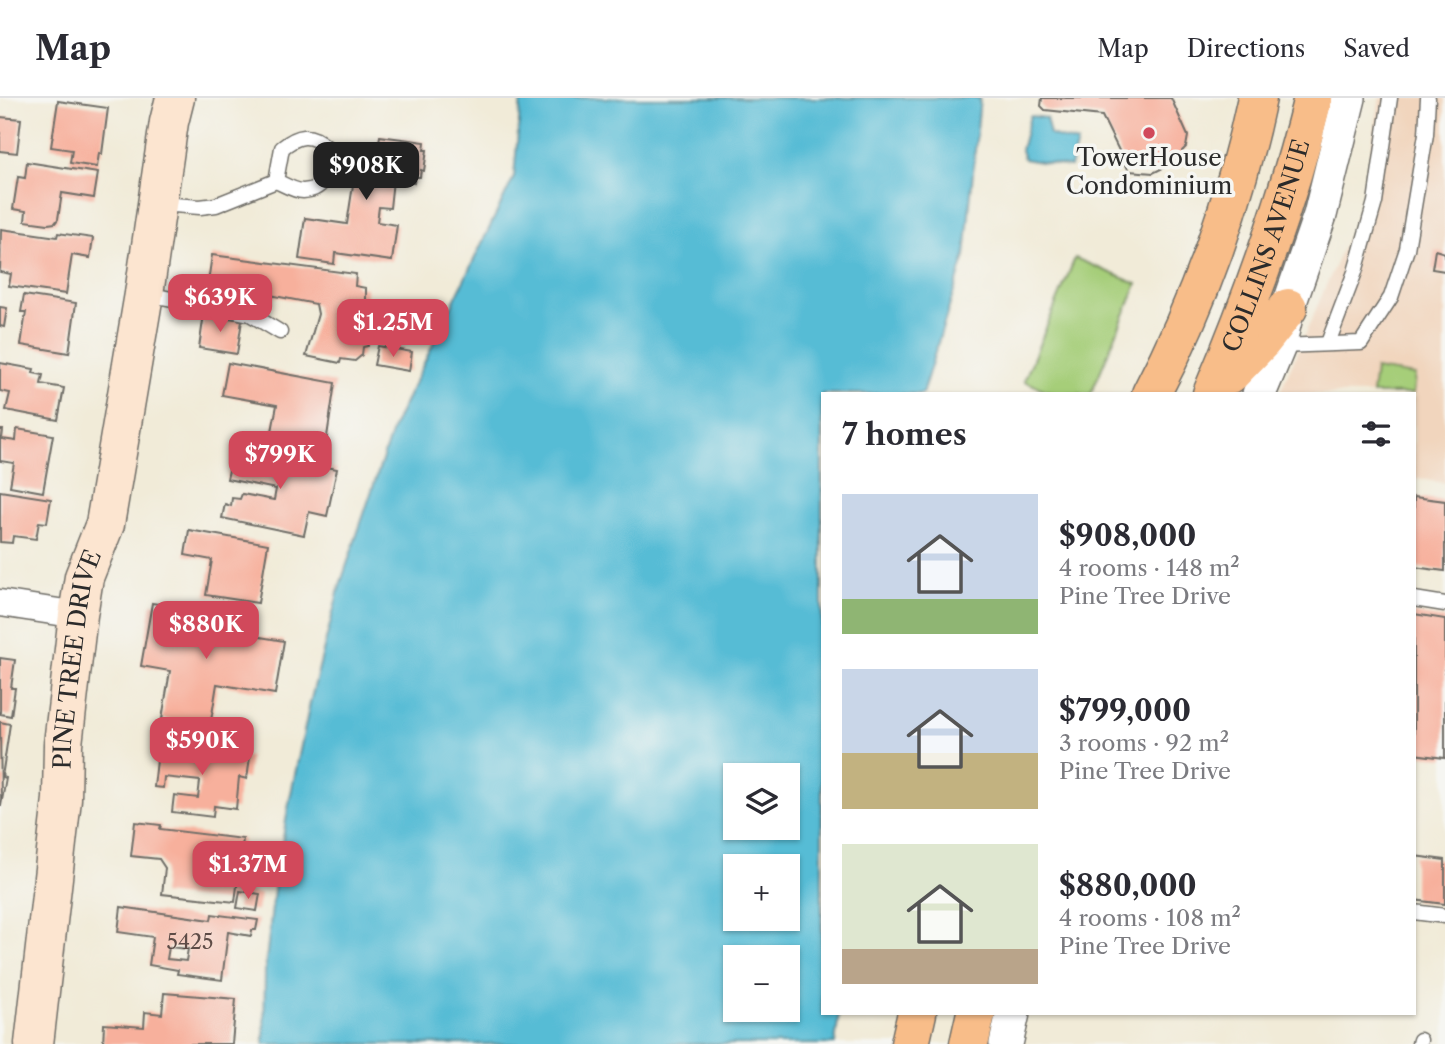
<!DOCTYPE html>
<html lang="en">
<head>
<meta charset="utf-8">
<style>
	body { margin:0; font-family:"Libre Caslon Text",serif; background:#f2f2f3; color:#2b2b33; height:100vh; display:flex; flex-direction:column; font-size:26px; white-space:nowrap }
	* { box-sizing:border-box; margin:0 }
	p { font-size:23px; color:#7c7c81 }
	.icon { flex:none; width:38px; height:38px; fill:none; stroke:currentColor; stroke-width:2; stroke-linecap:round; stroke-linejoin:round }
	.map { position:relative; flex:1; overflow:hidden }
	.side { position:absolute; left:821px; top:294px; width:595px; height:623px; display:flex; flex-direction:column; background:#fff; border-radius:0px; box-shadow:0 2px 5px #0004 }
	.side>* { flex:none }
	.tools { position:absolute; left:723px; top:665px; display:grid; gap:14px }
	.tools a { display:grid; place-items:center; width:77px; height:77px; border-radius:0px; background:#fff; box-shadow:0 2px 5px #0004; font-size:35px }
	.price { position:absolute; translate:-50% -60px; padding:0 16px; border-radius:14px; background:#d1495b; color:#fff; font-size:23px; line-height:46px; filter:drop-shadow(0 2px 4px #0008) }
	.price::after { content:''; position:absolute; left:50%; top:42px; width:21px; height:16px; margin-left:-10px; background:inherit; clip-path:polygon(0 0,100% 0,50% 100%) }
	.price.selected { background:#222; color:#fff }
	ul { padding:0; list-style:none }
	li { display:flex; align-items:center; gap:21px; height:175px; padding:0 21px }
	li span { display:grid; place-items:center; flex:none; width:196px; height:140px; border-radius:0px; color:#555 }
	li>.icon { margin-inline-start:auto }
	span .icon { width:84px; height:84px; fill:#fffc; stroke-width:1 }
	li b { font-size:30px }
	h2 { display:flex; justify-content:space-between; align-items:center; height:84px; padding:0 21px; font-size:30px }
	header { display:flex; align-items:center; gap:42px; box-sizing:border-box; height:98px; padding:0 35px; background:#fff; border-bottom:2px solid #e1e1e2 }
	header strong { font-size:33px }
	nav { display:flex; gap:38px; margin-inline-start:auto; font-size:24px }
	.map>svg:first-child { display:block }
</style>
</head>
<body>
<header>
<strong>Map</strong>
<nav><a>Map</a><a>Directions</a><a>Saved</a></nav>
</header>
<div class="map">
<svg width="1445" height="946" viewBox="0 0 1445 946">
	<rect width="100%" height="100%" fill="#f6f6f2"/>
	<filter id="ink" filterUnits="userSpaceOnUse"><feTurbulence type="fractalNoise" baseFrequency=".0143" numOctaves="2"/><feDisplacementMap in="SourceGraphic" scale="14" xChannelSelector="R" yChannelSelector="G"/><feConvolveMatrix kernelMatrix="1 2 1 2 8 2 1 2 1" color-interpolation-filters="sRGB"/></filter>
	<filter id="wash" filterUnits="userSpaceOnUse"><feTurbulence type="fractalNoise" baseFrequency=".00686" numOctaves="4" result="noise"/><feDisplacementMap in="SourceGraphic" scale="28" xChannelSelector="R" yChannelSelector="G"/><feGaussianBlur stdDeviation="1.57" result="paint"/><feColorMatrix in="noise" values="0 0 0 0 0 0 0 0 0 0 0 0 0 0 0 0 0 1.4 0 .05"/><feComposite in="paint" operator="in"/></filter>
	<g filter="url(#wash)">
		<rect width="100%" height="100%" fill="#f1ebd8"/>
		<polygon fill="#f1d5bd" points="1380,0 1445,0 1445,385 1414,380 1414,296 1279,296 1362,105"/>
		<g fill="#a6ce79" stroke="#687c52" stroke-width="2">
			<polygon points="1075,160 1137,186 1091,296 1055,296 1024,283"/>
			<polygon points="1375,271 1415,277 1413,296 1372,296"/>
		</g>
		<g fill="#57bcd5" stroke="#417480" stroke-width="2" fill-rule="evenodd">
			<path d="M521 0H980L965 158 922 296H822V915H839L835 946H264L265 872 274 792 289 705 310 605 340 487 394 327 514 79ZM735 677H788V730H735ZM735 768H788V821H735ZM735 859H788V912H735Z"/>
			<polygon points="1030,18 1046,20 1050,37 1077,45 1070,69 1024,61 1021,52"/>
		</g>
		<g id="blocks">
			<g fill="#f7b09c" fill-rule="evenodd">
				<polygon points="1042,0 1171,0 1188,38 1186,49 1182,53 1185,59 1153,75 1129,73 1102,18 1045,12 1041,8"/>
				<polygon points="58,3 108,10 102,56 99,55 97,69 70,65 72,52 51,49"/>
				<polygon points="0,19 21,21 17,55 0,53"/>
				<polygon points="380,38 425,44 424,52 427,52 424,73 421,72 420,79 415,79 414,85 393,82 390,110 379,109 377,124 397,127 392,163 335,155 334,166 299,161 305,120 347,126 353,87 340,86 344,57 352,58 354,46 378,49"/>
				<polygon points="27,64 98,75 94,100 62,95 58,121 55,125 48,126 25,123 26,113 13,111 18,79 25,80"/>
				<polygon points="1,131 57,139 58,135 93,140 90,160 72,157 66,196 9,188 11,176 0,174"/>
				<polygon points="1435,152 1445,155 1445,173 1432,171"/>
				<polygon points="212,157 356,176 355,188 366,190 366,204 373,207 368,248 363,249 362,257 355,263 341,261 340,265 306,258 318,216 316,206 249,193 247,198 207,191"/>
				<polygon points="24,197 76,205 69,255 21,247 26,214 21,214"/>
				<polygon points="0,209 7,210 4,229 0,228"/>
				<polygon points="204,216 242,222 237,256 199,250"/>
				<polygon points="378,248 412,254 409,273 374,267"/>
				<polygon points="0,265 34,271 33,275 43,277 41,286 64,290 58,322 6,312 10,295 0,293"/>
				<polygon points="228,265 335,285 324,359 269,349 277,307 222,297"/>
				<polygon points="17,331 53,337 43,394 10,388 14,365 0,363 0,332 3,332 2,341 16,343"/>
				<polygon points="234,350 337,371 327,418 309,414 304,437 222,420 225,406 231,408 232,400 240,401 242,396 274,402 276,391 227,381"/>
				<polygon points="0,393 51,401 47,425 39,424 36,441 13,438 12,445 0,444"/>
				<polygon points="1414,399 1445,403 1445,473 1414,469"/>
				<polygon points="189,432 268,446 258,505 206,497 212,462 185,457"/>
				<polygon points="152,505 190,511 189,519 255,531 254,538 284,543 275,596 217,586 210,629 162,621 170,573 141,568"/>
				<polygon points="1414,516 1445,521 1445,660 1414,656"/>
				<polygon points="0,560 15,562 11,590 15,590 11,618 0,616"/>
				<polygon points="0,624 10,626 2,679 6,680 1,708"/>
				<polygon points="159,645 207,651 207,655 250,659 247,681 239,679 236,711 214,708 213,719 172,714 174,697 198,700 200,683 164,679 163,690 154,689"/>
				<polygon points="135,724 161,727 160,731 243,741 235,804 162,796 165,770 159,761 131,758"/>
				<polygon points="1414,758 1445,762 1445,806 1414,802"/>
				<polygon points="240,793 260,796 257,813 237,810"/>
				<path d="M121 809 211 822 212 816 258 822 256 832H252L251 838 228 834 222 882 177 876 178 872 149 867 153 839 118 834ZM169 849 188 851 186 863 167 861Z"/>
				<polygon points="164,895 236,901 232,946 103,946 104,926 144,929 145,914 162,916"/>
			</g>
		</g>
	</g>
	<g filter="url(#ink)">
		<use href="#blocks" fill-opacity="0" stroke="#706e68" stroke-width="2"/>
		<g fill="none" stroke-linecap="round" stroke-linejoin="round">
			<defs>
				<g id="service">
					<path d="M160 106 200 109 216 107 276 83C283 86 294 93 303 93 328 92 331 67 326 49 310 34 298 37 282 50L276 83"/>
					<polyline points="146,196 250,216 280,234"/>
					<polyline points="1328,245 1355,174 1375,104 1390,0"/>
					<polyline points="1280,248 1361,245 1391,199 1407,151 1426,36 1428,0"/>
					<polyline points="1414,501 1445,506"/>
					<polyline points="1414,814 1445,818"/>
					<polyline points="1419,946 1420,942"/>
				</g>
				<polyline id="minor" points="0,505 78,517"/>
				<g id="tertiary">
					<polyline points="1259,296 1279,248 1288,210 1320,117 1349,0"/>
					<polyline points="1006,946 1013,915"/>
				</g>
				<g id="secondary">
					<path id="s1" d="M34 946 62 701 63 646 78 517 84 479 105 426 144 196 169 24 175 0"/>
				</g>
				<g id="primary">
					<polyline points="1230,276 1262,243 1288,210"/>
					<path d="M1151 296C1199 205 1236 100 1257 0"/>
					<path id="s2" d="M1212 296C1253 199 1288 102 1313 0"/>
					<polyline points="910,946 917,915"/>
					<polyline points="969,946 976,915"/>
				</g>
			</defs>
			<use href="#service" stroke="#706e68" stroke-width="17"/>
			<use href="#minor" stroke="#706e68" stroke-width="29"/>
			<use href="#tertiary" stroke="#706e68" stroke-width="36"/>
			<use href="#secondary" stroke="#706e68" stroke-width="41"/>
			<use href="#primary" stroke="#706e68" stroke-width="41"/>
			<use href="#service" stroke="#fff" stroke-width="14"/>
			<use href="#minor" stroke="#fff" stroke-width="26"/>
			<use href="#tertiary" stroke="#fff" stroke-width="33"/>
			<use href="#secondary" stroke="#fce5d0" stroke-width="38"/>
			<use href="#primary" stroke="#f8bd89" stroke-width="38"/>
		</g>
	</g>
	<circle fill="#d1495b" stroke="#f6f6f2" stroke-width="2.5" cx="1149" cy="35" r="7"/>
	<g text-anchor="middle" stroke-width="7" stroke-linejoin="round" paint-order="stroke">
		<g font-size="21" fill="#5e4c47">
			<text x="190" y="851">5425</text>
		</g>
		<g font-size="24" fill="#2b2b2b" stroke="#f6f6f2">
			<text x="1149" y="68">TowerHouse<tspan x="1149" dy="28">Condominium</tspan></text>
		</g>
		<g font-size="24" fill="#2b2b2b" stroke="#f6f6f2">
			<text dy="8" stroke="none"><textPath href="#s2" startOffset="158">COLLINS AVENUE</textPath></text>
			<text dy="8" stroke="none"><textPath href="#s1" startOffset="387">PINE TREE DRIVE</textPath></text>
		</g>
	</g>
</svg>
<div class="tools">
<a><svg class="icon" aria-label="layers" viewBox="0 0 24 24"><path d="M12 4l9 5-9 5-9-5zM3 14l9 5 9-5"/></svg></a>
<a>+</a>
<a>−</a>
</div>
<b class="price selected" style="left:366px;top:104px">$908K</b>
<b class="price" style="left:220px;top:236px">$639K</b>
<b class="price" style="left:393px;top:261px">$1.25M</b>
<b class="price" style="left:280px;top:393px">$799K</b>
<b class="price" style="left:206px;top:563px">$880K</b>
<b class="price" style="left:202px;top:679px">$590K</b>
<b class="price" style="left:248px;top:803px">$1.37M</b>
<section class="side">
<h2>7 homes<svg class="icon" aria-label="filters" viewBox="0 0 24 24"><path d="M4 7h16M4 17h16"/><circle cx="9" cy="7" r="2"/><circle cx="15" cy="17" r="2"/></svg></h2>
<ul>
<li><span style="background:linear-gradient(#c9d6e8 75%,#8fb573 0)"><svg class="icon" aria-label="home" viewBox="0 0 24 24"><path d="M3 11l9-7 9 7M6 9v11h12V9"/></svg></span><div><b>$908,000</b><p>4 rooms · 148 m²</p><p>Pine Tree Drive</p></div></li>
<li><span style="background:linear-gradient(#c9d6e8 60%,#c2b280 0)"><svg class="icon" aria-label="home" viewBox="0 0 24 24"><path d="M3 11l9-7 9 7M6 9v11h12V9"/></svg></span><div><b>$799,000</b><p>3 rooms · 92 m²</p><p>Pine Tree Drive</p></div></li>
<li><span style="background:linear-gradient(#dfe7d0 75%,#b9a48a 0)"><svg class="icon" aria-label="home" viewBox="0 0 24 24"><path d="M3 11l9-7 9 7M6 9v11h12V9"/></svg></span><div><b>$880,000</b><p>4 rooms · 108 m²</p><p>Pine Tree Drive</p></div></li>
</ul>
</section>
</div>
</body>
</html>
